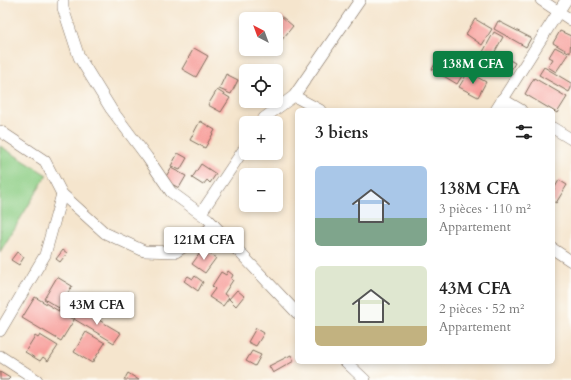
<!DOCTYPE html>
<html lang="fr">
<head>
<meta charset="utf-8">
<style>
	body { margin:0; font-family:Cardo,serif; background:#f6f6f6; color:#222; height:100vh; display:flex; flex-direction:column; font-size:15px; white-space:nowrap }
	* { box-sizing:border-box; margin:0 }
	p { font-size:13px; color:#767676 }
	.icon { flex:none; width:22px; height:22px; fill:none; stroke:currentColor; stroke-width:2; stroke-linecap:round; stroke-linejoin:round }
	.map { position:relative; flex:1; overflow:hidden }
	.side { position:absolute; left:295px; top:108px; width:260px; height:256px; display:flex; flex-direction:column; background:#fff; border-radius:6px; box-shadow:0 2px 6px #0003 }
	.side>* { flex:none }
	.needle { width:26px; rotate:319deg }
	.controls { position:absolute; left:239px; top:12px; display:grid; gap:8px }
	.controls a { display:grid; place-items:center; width:44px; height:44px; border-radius:6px; background:#fff; box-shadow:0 2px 6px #0003; font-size:20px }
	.price { position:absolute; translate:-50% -34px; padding:0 9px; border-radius:4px; background:#fff; color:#222; font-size:13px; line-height:26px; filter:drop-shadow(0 1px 2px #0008) }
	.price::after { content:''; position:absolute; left:50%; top:24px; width:12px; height:9px; margin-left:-6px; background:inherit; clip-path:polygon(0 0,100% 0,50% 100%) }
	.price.selected { background:#0b8043; color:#fff }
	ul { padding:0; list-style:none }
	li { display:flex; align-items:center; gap:12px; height:100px; padding:0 20px }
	li span { display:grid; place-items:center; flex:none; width:112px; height:80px; border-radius:6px; color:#555 }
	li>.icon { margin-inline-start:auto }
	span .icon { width:48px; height:48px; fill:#fffc; stroke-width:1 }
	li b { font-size:17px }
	h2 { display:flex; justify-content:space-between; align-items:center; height:48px; padding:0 20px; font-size:17px }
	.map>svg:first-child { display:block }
</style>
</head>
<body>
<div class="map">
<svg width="571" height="380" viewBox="0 0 571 380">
	<rect width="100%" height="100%" fill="#fdfcf7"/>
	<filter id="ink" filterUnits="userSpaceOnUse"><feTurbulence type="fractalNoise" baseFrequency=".025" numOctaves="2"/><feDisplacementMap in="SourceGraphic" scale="8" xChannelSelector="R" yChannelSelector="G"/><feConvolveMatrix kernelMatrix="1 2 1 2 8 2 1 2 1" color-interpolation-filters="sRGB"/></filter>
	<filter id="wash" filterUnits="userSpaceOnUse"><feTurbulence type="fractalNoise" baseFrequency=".012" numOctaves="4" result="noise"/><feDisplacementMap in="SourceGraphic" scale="16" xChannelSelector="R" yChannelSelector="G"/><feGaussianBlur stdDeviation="0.9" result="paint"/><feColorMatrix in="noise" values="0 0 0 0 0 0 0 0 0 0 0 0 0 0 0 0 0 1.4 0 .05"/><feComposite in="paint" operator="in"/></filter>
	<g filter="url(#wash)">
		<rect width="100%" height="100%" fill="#f5e5cd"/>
		<polygon fill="#8dce85" stroke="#647c52" points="0,146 47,175 0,252"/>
		<g id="blocks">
			<g fill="#f79c99">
				<polygon points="281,16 293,26 276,47 276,22"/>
				<polygon points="475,19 492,29 482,45 466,34"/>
				<polygon points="498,21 531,38 526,47 494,29"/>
				<polygon points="560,31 571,36 570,53 553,43"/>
				<polygon points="494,32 503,37 487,66 478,61"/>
				<polygon points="555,47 568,54 556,72 548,67 553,59 549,57"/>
				<polygon points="194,48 208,56 196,77 182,69"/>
				<polygon points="497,53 515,63 508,75 490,65"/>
				<polygon points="440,56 465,71 457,84 432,69"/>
				<polygon points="544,67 571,83 571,88 569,92 539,75"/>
				<polygon points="468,72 486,82 478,97 459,87"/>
				<polygon points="226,74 238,80 231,94 219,89"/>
				<polygon points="534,78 567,97 557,113 525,94"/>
				<polygon points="217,90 230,98 221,112 208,105"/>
				<polygon points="200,121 215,130 205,148 190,140"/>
				<polygon points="178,153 187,158 180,170 171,166"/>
				<polygon points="201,164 216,174 210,183 207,180 203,185 192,178"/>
				<polygon points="171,168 186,176 179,188 164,180"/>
				<polygon points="559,180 567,185 556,203 553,201 553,191"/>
				<polygon points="203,249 216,258 205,273 192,264"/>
				<polygon points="63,250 67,253 60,262 56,259"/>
				<polygon points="17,252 24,257 19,265 11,260"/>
				<polygon points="228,271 233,275 231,279 233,280 224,294 229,298 223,306 209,297 215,289 212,286 221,272 226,275"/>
				<polygon points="188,276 193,279 195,276 203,282 198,291 184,281"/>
				<polygon points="57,277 72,286 59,308 44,299"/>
				<polygon points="237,290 244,296 236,306 229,299"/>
				<polygon points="68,295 82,303 73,318 59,310"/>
				<polygon points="35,297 74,320 61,341 22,318"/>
				<polygon points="80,309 121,333 114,343 74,319"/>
				<polygon points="256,328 264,333 256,346 248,342"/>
				<polygon points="86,332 105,343 92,363 74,352"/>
				<polygon points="40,335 58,346 48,361 43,357 40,361 25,352 35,336 38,338"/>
				<polygon points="252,351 261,355 255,366 246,361"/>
				<polygon points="291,355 294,361 273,373 269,366"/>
				<polygon points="0,372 10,378 8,380 0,380"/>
				<polygon points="128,373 139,380 124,380"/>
			</g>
		</g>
	</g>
	<g filter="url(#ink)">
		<use href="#blocks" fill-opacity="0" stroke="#7c6b5b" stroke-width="1"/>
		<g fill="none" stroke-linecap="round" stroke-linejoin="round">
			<defs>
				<g id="street">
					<polyline points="63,0 63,8 79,57 111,109 147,157 171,192 208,219 297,313"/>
					<polyline points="541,0 571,20"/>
					<polyline points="294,96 320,110"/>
					<polyline points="502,99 521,110"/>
					<polyline points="496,110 566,0"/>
					<polyline points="261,123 264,118 294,96 360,0"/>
					<polyline points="553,128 571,139"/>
					<polyline points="0,131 45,161 62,194 105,233 144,251 176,252 214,226"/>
					<polyline points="201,213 246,146"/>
					<polyline points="553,249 571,261"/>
					<polyline points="0,331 45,255 62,194"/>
					<polyline points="0,356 37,380"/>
					<polyline points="346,362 365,380"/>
				</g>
			</defs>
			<use href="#street" stroke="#7c6b5b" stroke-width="12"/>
			<use href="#street" stroke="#fff" stroke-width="11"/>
		</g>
	</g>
</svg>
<div class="controls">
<a><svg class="needle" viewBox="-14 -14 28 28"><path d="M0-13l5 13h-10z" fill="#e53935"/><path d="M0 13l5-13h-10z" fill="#767676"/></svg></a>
<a><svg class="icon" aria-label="locate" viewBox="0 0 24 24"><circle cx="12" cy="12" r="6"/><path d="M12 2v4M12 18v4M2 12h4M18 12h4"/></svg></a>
<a>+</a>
<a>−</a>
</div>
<b class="price selected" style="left:473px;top:85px">138M CFA</b>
<b class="price" style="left:204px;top:261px">121M CFA</b>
<b class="price" style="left:97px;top:326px">43M CFA</b>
<section class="side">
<h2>3 biens<svg class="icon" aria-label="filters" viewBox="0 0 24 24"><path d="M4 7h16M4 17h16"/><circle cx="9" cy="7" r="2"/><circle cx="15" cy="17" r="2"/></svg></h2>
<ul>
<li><span style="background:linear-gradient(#a9c7e8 65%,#7fa58c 0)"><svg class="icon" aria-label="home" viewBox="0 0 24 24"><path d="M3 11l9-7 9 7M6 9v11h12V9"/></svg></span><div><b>138M CFA</b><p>3 pièces · 110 m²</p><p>Appartement</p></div></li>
<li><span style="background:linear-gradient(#dfe7d0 75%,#c2b280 0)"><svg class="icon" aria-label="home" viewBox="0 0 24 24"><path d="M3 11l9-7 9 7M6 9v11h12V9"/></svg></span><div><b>43M CFA</b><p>2 pièces · 52 m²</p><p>Appartement</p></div></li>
</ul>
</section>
</div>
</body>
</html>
